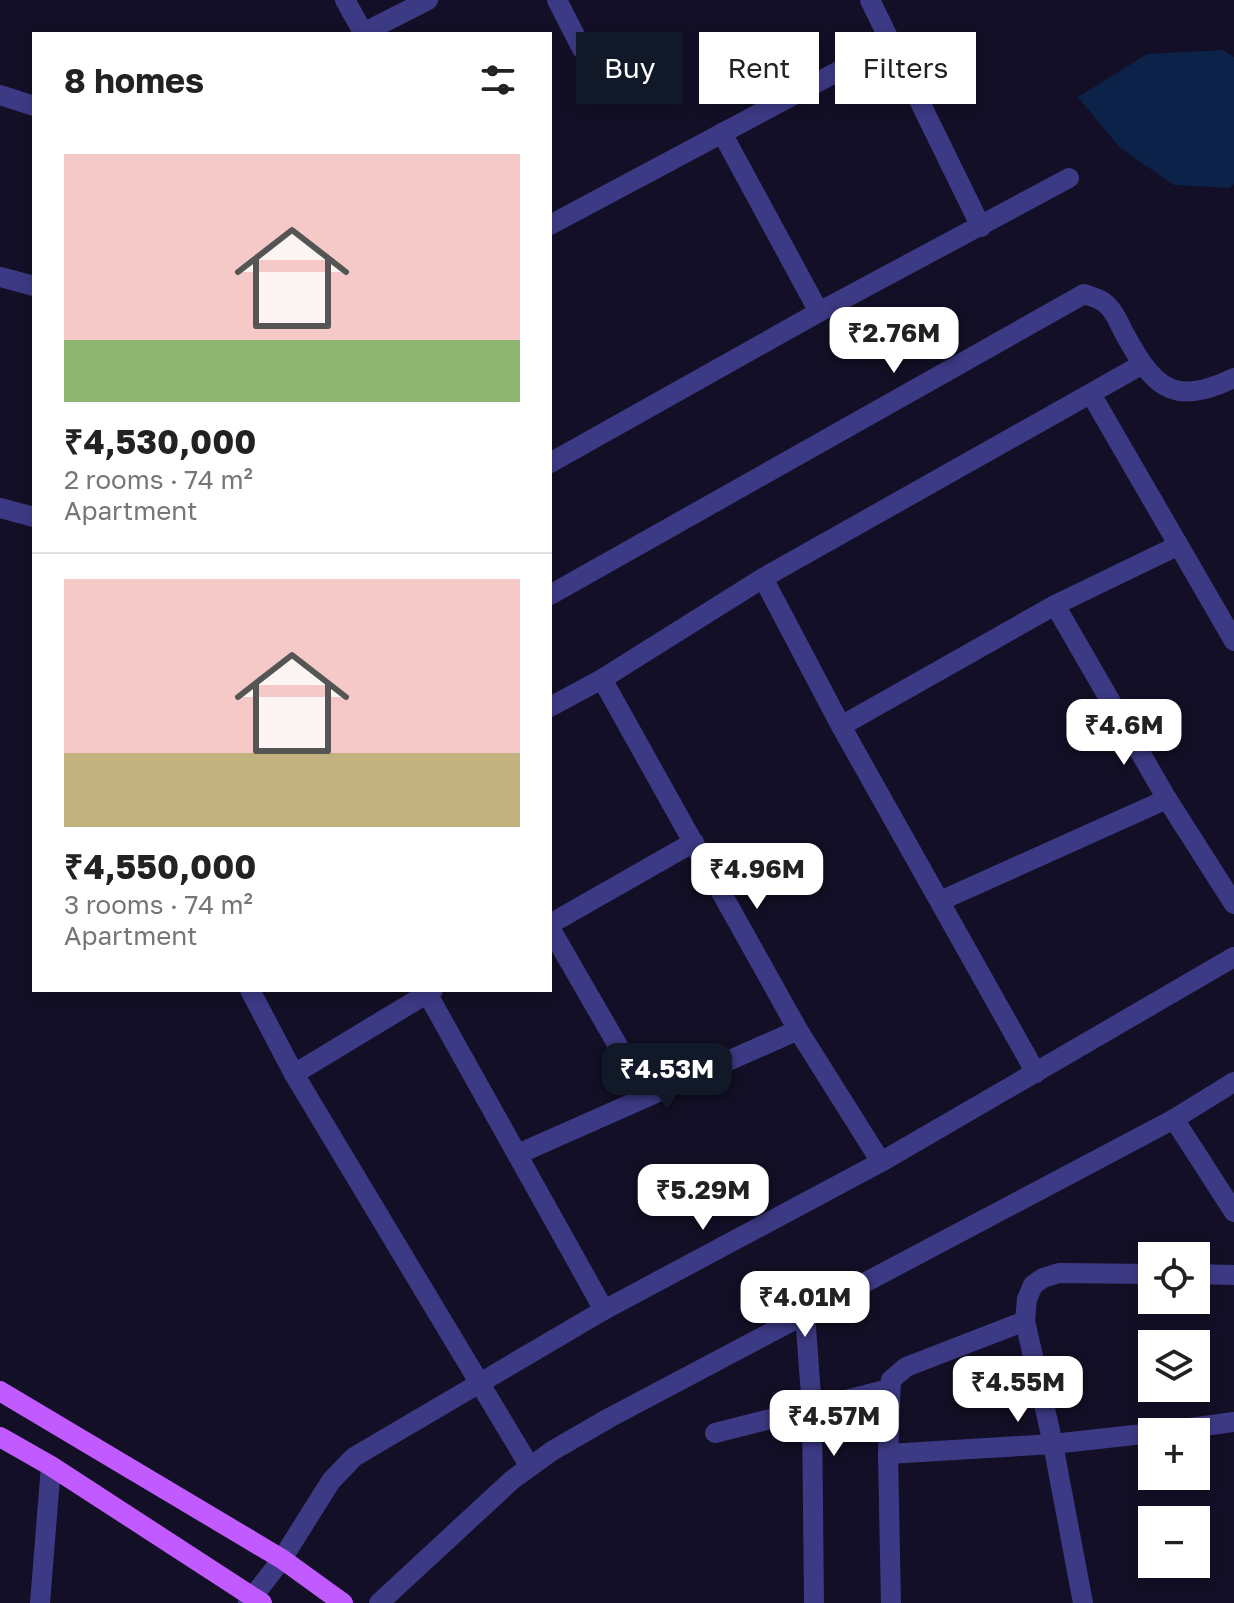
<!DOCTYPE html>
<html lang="en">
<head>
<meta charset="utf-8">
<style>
	body { margin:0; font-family:"Golos Text",sans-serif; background:#f6f6f6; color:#222; height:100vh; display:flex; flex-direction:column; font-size:30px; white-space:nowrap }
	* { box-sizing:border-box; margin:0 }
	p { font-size:26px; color:#767676 }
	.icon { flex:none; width:44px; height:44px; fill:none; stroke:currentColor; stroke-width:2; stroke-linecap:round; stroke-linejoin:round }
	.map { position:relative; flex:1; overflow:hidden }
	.sheet { position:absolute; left:32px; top:32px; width:520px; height:960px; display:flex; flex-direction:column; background:#fff; border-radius:0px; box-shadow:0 4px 12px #0003 }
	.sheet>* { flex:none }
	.banner { position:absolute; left:576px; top:32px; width:538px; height:72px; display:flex; gap:16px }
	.controls { position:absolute; left:1138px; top:1242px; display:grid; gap:16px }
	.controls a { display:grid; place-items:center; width:72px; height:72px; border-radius:0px; background:#fff; box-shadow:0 4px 12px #0003; font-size:40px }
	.price { position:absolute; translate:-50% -68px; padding:0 18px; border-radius:16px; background:#fff; color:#222; font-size:26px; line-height:52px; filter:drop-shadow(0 2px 4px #0008) }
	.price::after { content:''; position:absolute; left:50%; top:48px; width:24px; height:18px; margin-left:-12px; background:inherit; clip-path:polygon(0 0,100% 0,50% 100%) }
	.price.on { background:#111827; color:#fff }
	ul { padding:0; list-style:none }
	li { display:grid; align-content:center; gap:16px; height:424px; padding:0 32px }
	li+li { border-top:2px solid #e0e0e0 }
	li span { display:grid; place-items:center; height:248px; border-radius:0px; color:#555 }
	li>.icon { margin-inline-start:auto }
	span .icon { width:144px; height:144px; fill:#fffc; stroke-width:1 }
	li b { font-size:34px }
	h2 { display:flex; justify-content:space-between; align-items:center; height:96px; padding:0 32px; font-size:34px }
	.tag { padding:0 28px; border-radius:0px; background:#fff; box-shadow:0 4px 12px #0003; font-size:28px; line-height:72px }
	.tag.on { background:#111827; color:#fff }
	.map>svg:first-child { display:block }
</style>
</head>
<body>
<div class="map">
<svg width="1234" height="1603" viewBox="0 0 1234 1603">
	<rect width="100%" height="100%" fill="#130f26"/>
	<polygon fill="#0c2248" points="1223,50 1234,57 1234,184 1229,188 1174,185 1120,148 1078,97 1147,54"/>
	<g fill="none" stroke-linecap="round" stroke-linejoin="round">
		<g stroke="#3d3a85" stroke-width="20">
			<polyline points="345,0 364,34"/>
			<polyline points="557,0 582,49"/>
			<polyline points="870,0 981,227"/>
			<polyline points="363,33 428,0"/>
			<polyline points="0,95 34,106"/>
			<polyline points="722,133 819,312"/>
			<polyline points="550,225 893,42"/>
			<polyline points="0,277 34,286"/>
			<polyline points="1091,394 1234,641"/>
			<polyline points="550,463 819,312 1069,178"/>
			<polyline points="0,508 34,517"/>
			<polyline points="763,578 841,726 1036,1073"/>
			<path d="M550 595 1084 294C1090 296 1097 298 1102 301 1111 306 1119 322 1123 331 1153 386 1171 408 1234 378"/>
			<polyline points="1055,605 1167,799 1234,904"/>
			<polyline points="602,679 798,1030 881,1162"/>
			<polyline points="550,707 602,679 763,578 1141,365"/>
			<polyline points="841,726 1055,605 1177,546"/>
			<polyline points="940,901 1167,799"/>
			<polyline points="550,924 694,842"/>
			<polyline points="550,928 647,1096"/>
			<polyline points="250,990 294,1074 530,1467"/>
			<polyline points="427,993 604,1310"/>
			<polyline points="294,1074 433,990"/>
			<polyline points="1174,1119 1234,1212"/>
			<polyline points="518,1154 798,1030"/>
			<polyline points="1196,1274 1234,1275"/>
			<polyline points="805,1314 812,1409 814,1603"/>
			<polyline points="1160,1432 1234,1422"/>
			<polyline points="715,1433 889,1389"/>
			<polyline points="888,1454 1053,1444 1152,1433"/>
			<polyline points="40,1603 51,1466"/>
			<polyline points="248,1603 282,1559 331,1481 354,1457 604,1310 881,1162 1234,957"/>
			<polyline points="379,1603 512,1480 552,1451 609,1418 1174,1119 1234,1082"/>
			<polyline points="891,1603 888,1454 891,1380 906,1367 1025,1321"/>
			<polyline points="1083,1603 1053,1444 1025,1321 1027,1299 1033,1285 1043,1278 1059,1273 1152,1274"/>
		</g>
		<g stroke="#c25bff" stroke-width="20">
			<polyline points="0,1391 282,1559 343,1603"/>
			<polyline points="0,1437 51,1466 262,1603"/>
		</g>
	</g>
</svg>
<div class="controls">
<a><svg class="icon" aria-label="locate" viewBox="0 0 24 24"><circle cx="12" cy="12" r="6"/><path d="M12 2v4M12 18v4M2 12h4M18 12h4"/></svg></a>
<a><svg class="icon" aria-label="layers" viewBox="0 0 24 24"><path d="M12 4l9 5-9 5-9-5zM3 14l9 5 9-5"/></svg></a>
<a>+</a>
<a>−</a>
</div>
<b class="price" style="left:894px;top:375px">₹2.76M</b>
<b class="price" style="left:1124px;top:767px">₹4.6M</b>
<b class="price" style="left:757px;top:911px">₹4.96M</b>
<b class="price on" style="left:667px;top:1111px">₹4.53M</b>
<b class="price" style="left:703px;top:1232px">₹5.29M</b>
<b class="price" style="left:805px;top:1339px">₹4.01M</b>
<b class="price" style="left:1018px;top:1424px">₹4.55M</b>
<b class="price" style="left:834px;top:1458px">₹4.57M</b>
<div class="banner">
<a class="tag on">Buy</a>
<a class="tag">Rent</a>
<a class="tag">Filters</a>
</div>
<section class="sheet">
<h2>8 homes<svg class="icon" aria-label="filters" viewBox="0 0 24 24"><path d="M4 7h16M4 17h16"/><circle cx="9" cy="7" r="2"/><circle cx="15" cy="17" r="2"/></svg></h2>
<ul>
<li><span style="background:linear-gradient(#f6c9c9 75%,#8fb573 0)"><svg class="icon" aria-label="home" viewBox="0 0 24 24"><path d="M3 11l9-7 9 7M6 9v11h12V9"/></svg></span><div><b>₹4,530,000</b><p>2 rooms · 74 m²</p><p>Apartment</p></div></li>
<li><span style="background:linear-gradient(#f6c9c9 70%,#c2b280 0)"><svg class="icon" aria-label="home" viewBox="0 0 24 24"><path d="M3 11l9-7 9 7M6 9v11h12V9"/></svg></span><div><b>₹4,550,000</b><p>3 rooms · 74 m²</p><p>Apartment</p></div></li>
</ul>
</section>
</div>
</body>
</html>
